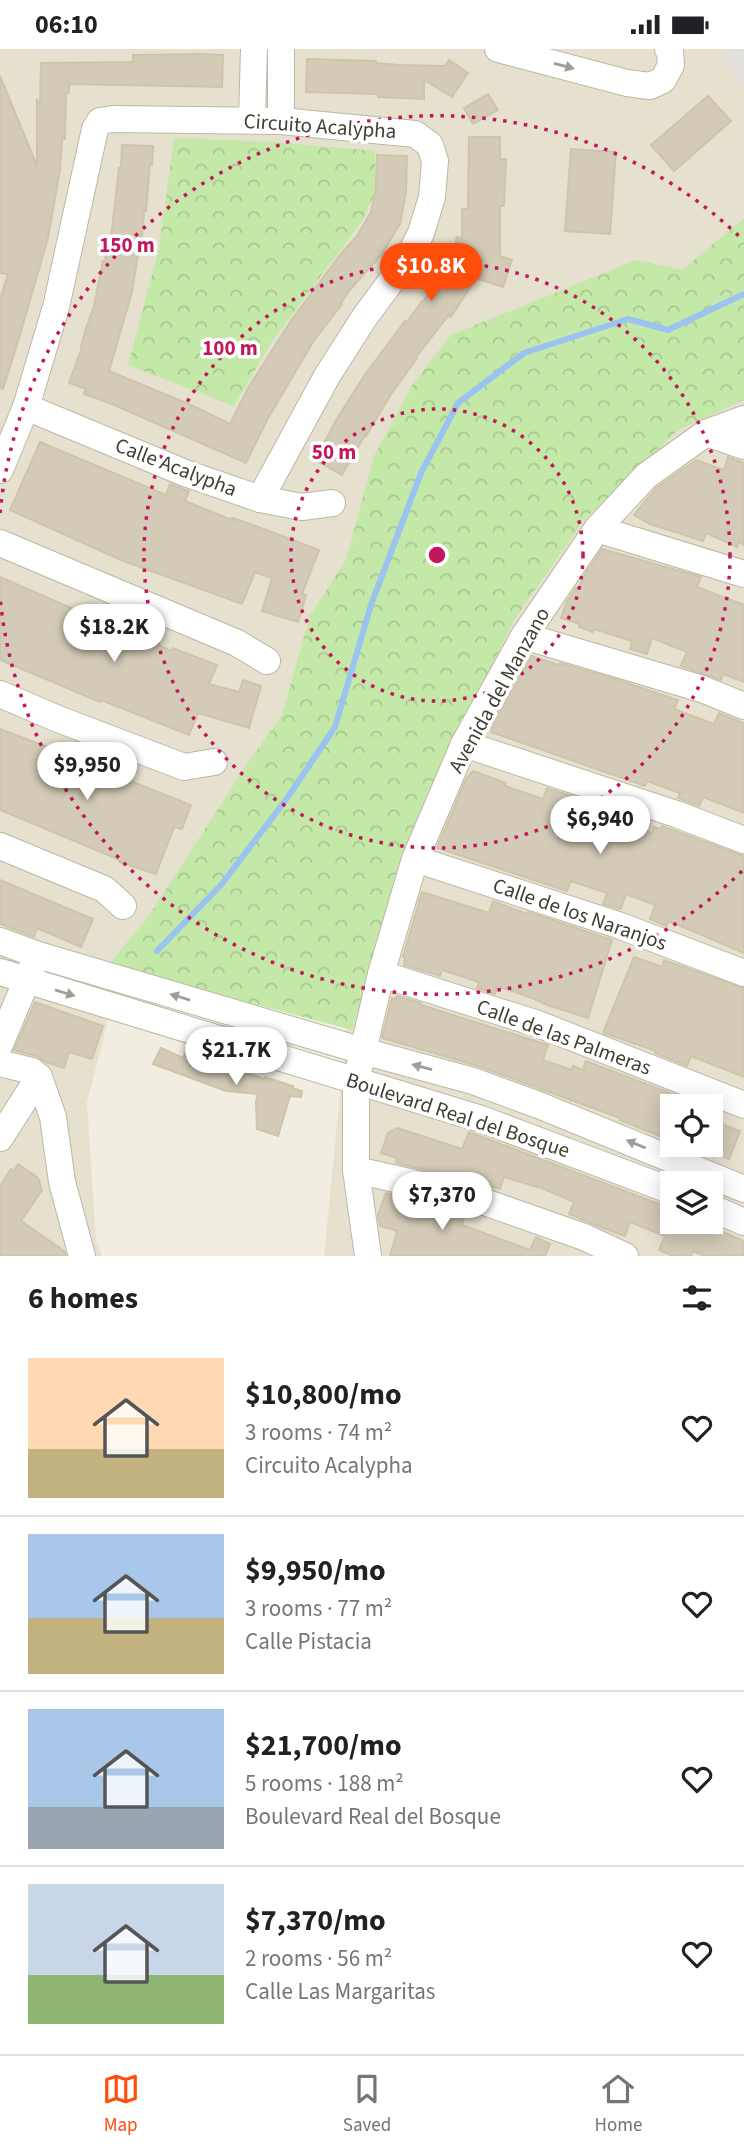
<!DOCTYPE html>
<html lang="en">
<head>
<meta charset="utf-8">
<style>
	body { margin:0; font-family:"Source Sans 3",sans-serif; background:#f6f6f6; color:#202124; height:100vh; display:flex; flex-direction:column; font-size:26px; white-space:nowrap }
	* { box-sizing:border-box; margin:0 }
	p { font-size:23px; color:#757577 }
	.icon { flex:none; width:38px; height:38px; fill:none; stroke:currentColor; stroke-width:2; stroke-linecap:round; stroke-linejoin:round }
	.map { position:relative; height:1207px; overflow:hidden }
	.sheet { display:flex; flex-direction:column; background:#fff; flex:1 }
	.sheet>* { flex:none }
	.fabs { position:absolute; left:660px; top:1045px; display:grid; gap:14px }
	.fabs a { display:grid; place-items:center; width:63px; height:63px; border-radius:0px; background:#fff; box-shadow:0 4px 18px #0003; font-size:35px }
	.price { position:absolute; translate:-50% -60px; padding:0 16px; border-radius:24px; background:#fff; color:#222; font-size:23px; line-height:46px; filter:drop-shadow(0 2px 4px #0008) }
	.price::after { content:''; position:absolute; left:50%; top:42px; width:21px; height:16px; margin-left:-10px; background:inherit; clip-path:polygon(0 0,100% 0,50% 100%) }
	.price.on { background:#ff4d0b; color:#fff }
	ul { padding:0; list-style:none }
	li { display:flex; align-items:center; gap:21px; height:175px; padding:0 28px }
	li+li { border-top:2px solid #e0e0e0 }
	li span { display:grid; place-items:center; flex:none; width:196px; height:140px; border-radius:0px; color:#555 }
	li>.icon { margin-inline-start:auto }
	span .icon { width:84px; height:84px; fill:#fffc; stroke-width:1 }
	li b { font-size:30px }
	h2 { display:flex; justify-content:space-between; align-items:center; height:84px; padding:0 28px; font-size:30px }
	.status { display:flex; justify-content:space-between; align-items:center; height:49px; padding:0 35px; background:#fff; direction:ltr }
	.status svg { height:19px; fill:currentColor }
	.tab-bar { display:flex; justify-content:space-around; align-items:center; height:98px; border-top:2px solid #e0e0e0; background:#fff; font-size:19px; color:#757577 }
	.tab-bar a { display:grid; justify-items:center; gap:4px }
	.tab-bar .on { color:#ff4d0b }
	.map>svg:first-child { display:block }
</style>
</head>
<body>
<div class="status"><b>06:10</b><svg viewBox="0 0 49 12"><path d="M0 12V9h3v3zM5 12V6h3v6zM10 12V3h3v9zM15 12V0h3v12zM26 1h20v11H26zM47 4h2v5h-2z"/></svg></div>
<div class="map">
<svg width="744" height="1207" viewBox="0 0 744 1207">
	<defs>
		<pattern id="park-crowns" width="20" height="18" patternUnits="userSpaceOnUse" patternTransform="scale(1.75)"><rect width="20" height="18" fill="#c3e8a8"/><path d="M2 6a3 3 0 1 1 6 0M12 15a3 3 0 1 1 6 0" fill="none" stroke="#a9c891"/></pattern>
	</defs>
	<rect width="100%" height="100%" fill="#f1eee1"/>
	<g fill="#e6e1cf" fill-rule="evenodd">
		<polygon points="0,0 744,0 744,170 284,664 123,912 87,1054 96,1191 102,1207 0,1207"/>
		<path d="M744 349V1207H324L347 974 404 785 513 569 582 471 677 380ZM672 1057H710V1096H672ZM672 1134H710V1172H672Z"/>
	</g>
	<g fill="url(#park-crowns)">
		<polygon points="174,89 275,93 375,102 376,142 362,172 271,294 234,357 128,316 159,199"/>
		<polygon points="744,169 744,351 678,381 583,472 514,571 410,788 352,981 108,916 148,868 249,712 282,666 310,566 346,511 374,407 413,335 451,286 636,211 682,221"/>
	</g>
	<polygon fill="#e1dfdb" points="727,0 744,0 744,35 720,7"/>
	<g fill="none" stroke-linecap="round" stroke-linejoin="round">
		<polyline stroke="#9ac3f1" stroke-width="6" points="157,902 221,836 288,748 335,678 371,556 421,424 458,354 524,304 628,270 668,281 744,245"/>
	</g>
	<g fill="#d3cbb7" stroke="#cec4aa" stroke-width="2">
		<polygon points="201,5 223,6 222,38 69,35 69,44 66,44 65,90 62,90 60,121 48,189 19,289 3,340 0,339 0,250 8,225 0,224 0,27 37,117 37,51 40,54 41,14 133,13 133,6"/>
		<polygon points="307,10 376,12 376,14 400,16 445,17 449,11 468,24 452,48 424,31 424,50 378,48 378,45 306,43"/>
		<polygon points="488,45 498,61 473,75 464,59"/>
		<polygon points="708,47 731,72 674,122 651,96"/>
		<polygon points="469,88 500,88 500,110 506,110 504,157 500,157 500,207 512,211 503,238 476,229 451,268 449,266 416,308 417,309 390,347 366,387 365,386 342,426 315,411 335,373 364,327 405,272 407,273 422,252 423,253 450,212 457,188 462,189 462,160 468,160"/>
		<polygon points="122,96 153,97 152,116 150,115 146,162 144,162 142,187 141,187 132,243 109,322 191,356 230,375 248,339 290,273 340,206 357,187 371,163 376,139 377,106 407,107 406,143 400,175 382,205 349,242 341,254 342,255 313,293 267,371 246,414 112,355 84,345 86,340 69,334 82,298 81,298 86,279 94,257 103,212 105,212 108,188 111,189 119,119 121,119"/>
		<polygon points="571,100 616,103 610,185 565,182"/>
		<polygon points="40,393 166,446 170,435 189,442 185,452 232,471 232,469 256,477 319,501 302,545 306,546 298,573 262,562 272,529 255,523 242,555 121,511 10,461"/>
		<polygon points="728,408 744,414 744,496 739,493 737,498 706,484 703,492 650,475 634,466 656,439 696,411 724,421"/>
		<polygon points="602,500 701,528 697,538 744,556 744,633 723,625 721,631 681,617 687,603 652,589 647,605 630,600 632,592 594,580 593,583 579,578 580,575 561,569 567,552 576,539 578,540 584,527"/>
		<polygon points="0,528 126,583 172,602 173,599 217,616 209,635 239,643 243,631 261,637 249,679 198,664 189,686 101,651 100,653 0,611"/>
		<polygon points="531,607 559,616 560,614 615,630 678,651 674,660 714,675 719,664 744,674 744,764 703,748 699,757 678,749 680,744 647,732 645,737 491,683 493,675"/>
		<polygon points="0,680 81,711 85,700 105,708 100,720 191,756 182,780 174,778 156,825 119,813 120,811 0,761"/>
		<polygon points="473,722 506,734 505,737 543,750 547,739 620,763 617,773 652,784 654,778 661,780 662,777 744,807 744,904 669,872 666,877 650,870 655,856 626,845 621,860 603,855 607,844 571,832 567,842 437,799 466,730"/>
		<polygon points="0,831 93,870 81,898 37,879 34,888 0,875"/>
		<polygon points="422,843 489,864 493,852 527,865 528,863 612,891 588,969 547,956 532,949 497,937 495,945 477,939 479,933 442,921 440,927 404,916 405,908 403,908"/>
		<polygon points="634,908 662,918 664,911 744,939 744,1028 691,1007 687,1017 655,1004 656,1002 603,984"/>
		<polygon points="397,947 421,954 421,956 548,996 543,1011 571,1021 573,1017 583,1021 586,1012 704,1057 672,1057 672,1092 620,1071 620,1069 478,1017 382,989 392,949 396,950"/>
		<polygon points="35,953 103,977 92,1010 69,1003 64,1019 46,1013 36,1007 14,1001"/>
		<polygon points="161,999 183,1009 185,1004 235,1024 250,1025 264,1030 265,1028 293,1037 292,1039 302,1042 301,1048 290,1047 278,1087 257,1080 256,1052 258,1045 226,1042 153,1015"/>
		<polygon points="710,1071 740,1082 729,1110 710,1102"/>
		<polygon points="397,1079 462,1100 469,1083 480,1087 672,1160 672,1172 704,1172 709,1175 709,1177 744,1192 744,1207 705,1207 693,1202 691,1207 673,1207 659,1201 665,1187 630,1173 625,1187 603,1179 569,1165 574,1153 537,1137 537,1138 504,1128 500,1140 466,1130 396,1114 397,1109 381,1104 388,1084"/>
		<polygon points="18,1115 38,1129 42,1141 21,1172 64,1202 66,1207 0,1207 0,1137 11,1120 14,1122"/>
		<polygon points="386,1144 465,1163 462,1176 530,1201 536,1188 550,1195 545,1207 390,1207 397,1182 380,1177 378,1166"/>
	</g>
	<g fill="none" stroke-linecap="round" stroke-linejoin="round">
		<defs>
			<g id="minor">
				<polyline points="498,0 627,34 650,37 663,31 671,16 670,2 668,0"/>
				<polyline points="252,71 254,0"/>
				<polyline points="281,72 281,0"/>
				<polyline points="26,358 185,424 260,450 302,458 332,454"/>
				<polyline points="706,384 744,397"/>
				<polyline points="0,421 26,358 56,258 95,80 100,72 113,70 281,72 415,85 430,96 435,112 432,148 421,184 409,208 364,269 327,327 260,450"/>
				<polyline points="597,480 744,525"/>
				<polyline points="0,494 237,594 267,612"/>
				<polyline points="524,587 702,640 744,657"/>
				<polyline points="0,645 58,670 184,718 214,713"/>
				<polyline points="464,695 676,765 744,791"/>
				<polyline points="0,797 104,840 123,857"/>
				<polyline points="415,810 618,876 744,924"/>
				<polyline points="0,892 38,906 363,1002 473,1032 541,1057 744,1140"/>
				<polyline points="0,923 481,1070 672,1142"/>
				<polyline points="381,925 538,975 744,1056"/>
				<polyline points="0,995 33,916"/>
				<polyline points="0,1014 32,1022 39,1028 53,1068 62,1133 82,1207"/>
				<polyline points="0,1089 39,1028"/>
				<polyline points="356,1121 462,1145 584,1188 625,1207"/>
				<polyline points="710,1158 744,1173"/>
				<polyline points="368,1207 356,1121 356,1032 381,925 415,810 464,695 524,587 597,480 646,427 706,384 744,370"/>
			</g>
		</defs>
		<use href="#minor" stroke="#bdb7a4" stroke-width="28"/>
		<use href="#minor" stroke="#fff" stroke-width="26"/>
	</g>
	<defs><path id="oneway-solid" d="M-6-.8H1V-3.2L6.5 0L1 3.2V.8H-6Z" transform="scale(1.75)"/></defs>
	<g fill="#a19e98">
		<use href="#oneway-solid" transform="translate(564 17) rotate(15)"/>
		<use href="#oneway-solid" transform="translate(65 944) rotate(17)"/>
		<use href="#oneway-solid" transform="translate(180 948) rotate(-163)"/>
		<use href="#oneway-solid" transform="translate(422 1018) rotate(-165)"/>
		<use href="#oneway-solid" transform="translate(636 1095) rotate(-158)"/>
	</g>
	<g fill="none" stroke="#c2185b" stroke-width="3.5" stroke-dasharray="3.5 7">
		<circle cx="437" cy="506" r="146"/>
		<circle cx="437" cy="506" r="293"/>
		<path d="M742 822A439 439 0 0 1 0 548M0 464A439 439 0 0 1 742 190"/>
	</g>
	<g text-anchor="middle" stroke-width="7" stroke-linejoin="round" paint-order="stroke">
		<g font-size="21" fill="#433e32" stroke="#fff">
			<text transform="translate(320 77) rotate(4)" y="7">Circuito Acalypha</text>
			<text transform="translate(176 418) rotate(21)" y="7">Calle Acalypha</text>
			<text transform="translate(499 641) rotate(-61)" y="7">Avenida del Manzano</text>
			<text transform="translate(580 865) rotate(19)" y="7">Calle de los Naranjos</text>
			<text transform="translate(564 988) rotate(20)" y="7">Calle de las Palmeras</text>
			<text transform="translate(458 1066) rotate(18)" y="7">Boulevard Real del Bosque</text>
		</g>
	</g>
	<circle cx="437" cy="506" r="10" fill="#c2185b" stroke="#fff" stroke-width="3.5"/>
	<g font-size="21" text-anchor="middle" font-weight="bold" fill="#c2185b" stroke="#fff" stroke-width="7" stroke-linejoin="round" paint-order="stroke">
		<text x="127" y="203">150 m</text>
		<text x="230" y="306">100 m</text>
		<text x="334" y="410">50 m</text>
	</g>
</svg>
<div class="fabs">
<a><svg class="icon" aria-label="locate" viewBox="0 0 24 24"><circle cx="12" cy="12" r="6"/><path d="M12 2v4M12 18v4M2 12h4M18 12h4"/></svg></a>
<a><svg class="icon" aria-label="layers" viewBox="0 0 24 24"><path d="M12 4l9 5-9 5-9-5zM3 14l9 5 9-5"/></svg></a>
</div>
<b class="price on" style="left:431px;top:254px">$10.8K</b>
<b class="price" style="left:114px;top:615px">$18.2K</b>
<b class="price" style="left:87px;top:753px">$9,950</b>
<b class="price" style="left:600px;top:807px">$6,940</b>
<b class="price" style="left:236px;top:1038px">$21.7K</b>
<b class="price" style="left:442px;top:1183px">$7,370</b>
</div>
<section class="sheet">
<h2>6 homes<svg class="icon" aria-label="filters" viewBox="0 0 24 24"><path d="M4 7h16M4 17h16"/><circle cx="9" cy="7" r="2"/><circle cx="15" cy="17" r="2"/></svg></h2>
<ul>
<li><span style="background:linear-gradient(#ffd9b3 65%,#c2b280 0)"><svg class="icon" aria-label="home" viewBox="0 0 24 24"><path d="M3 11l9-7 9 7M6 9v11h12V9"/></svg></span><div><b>$10,800/mo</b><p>3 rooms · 74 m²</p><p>Circuito Acalypha</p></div><svg class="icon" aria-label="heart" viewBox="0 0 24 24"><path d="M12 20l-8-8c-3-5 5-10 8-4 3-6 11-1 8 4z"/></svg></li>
<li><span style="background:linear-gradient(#a9c7e8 60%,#c2b280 0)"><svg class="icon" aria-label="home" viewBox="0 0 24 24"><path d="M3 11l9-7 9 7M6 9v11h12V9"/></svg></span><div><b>$9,950/mo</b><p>3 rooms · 77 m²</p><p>Calle Pistacia</p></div><svg class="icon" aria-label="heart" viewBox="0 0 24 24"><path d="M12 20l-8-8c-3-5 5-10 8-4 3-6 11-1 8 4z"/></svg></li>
<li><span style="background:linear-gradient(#a9c7e8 70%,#9aa5b1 0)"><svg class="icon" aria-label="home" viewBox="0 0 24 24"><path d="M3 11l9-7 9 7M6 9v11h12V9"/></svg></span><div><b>$21,700/mo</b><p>5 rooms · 188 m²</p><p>Boulevard Real del Bosque</p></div><svg class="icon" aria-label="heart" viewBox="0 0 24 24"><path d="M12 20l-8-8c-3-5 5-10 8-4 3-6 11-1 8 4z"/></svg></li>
<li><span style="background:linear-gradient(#c9d6e8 65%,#8fb573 0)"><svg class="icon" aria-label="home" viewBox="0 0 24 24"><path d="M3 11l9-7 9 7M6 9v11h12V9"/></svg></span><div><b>$7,370/mo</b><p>2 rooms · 56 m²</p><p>Calle Las Margaritas</p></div><svg class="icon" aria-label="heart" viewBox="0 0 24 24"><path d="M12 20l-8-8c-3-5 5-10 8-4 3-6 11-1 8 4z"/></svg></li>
</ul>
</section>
<nav class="tab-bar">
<a class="on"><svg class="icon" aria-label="map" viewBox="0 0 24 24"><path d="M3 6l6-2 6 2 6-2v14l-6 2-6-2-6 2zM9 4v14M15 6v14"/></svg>Map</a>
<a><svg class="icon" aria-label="saved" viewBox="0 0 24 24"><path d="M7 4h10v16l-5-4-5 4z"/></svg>Saved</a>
<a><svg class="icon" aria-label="home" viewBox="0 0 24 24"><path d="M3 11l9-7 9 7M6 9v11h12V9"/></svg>Home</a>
</nav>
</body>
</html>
